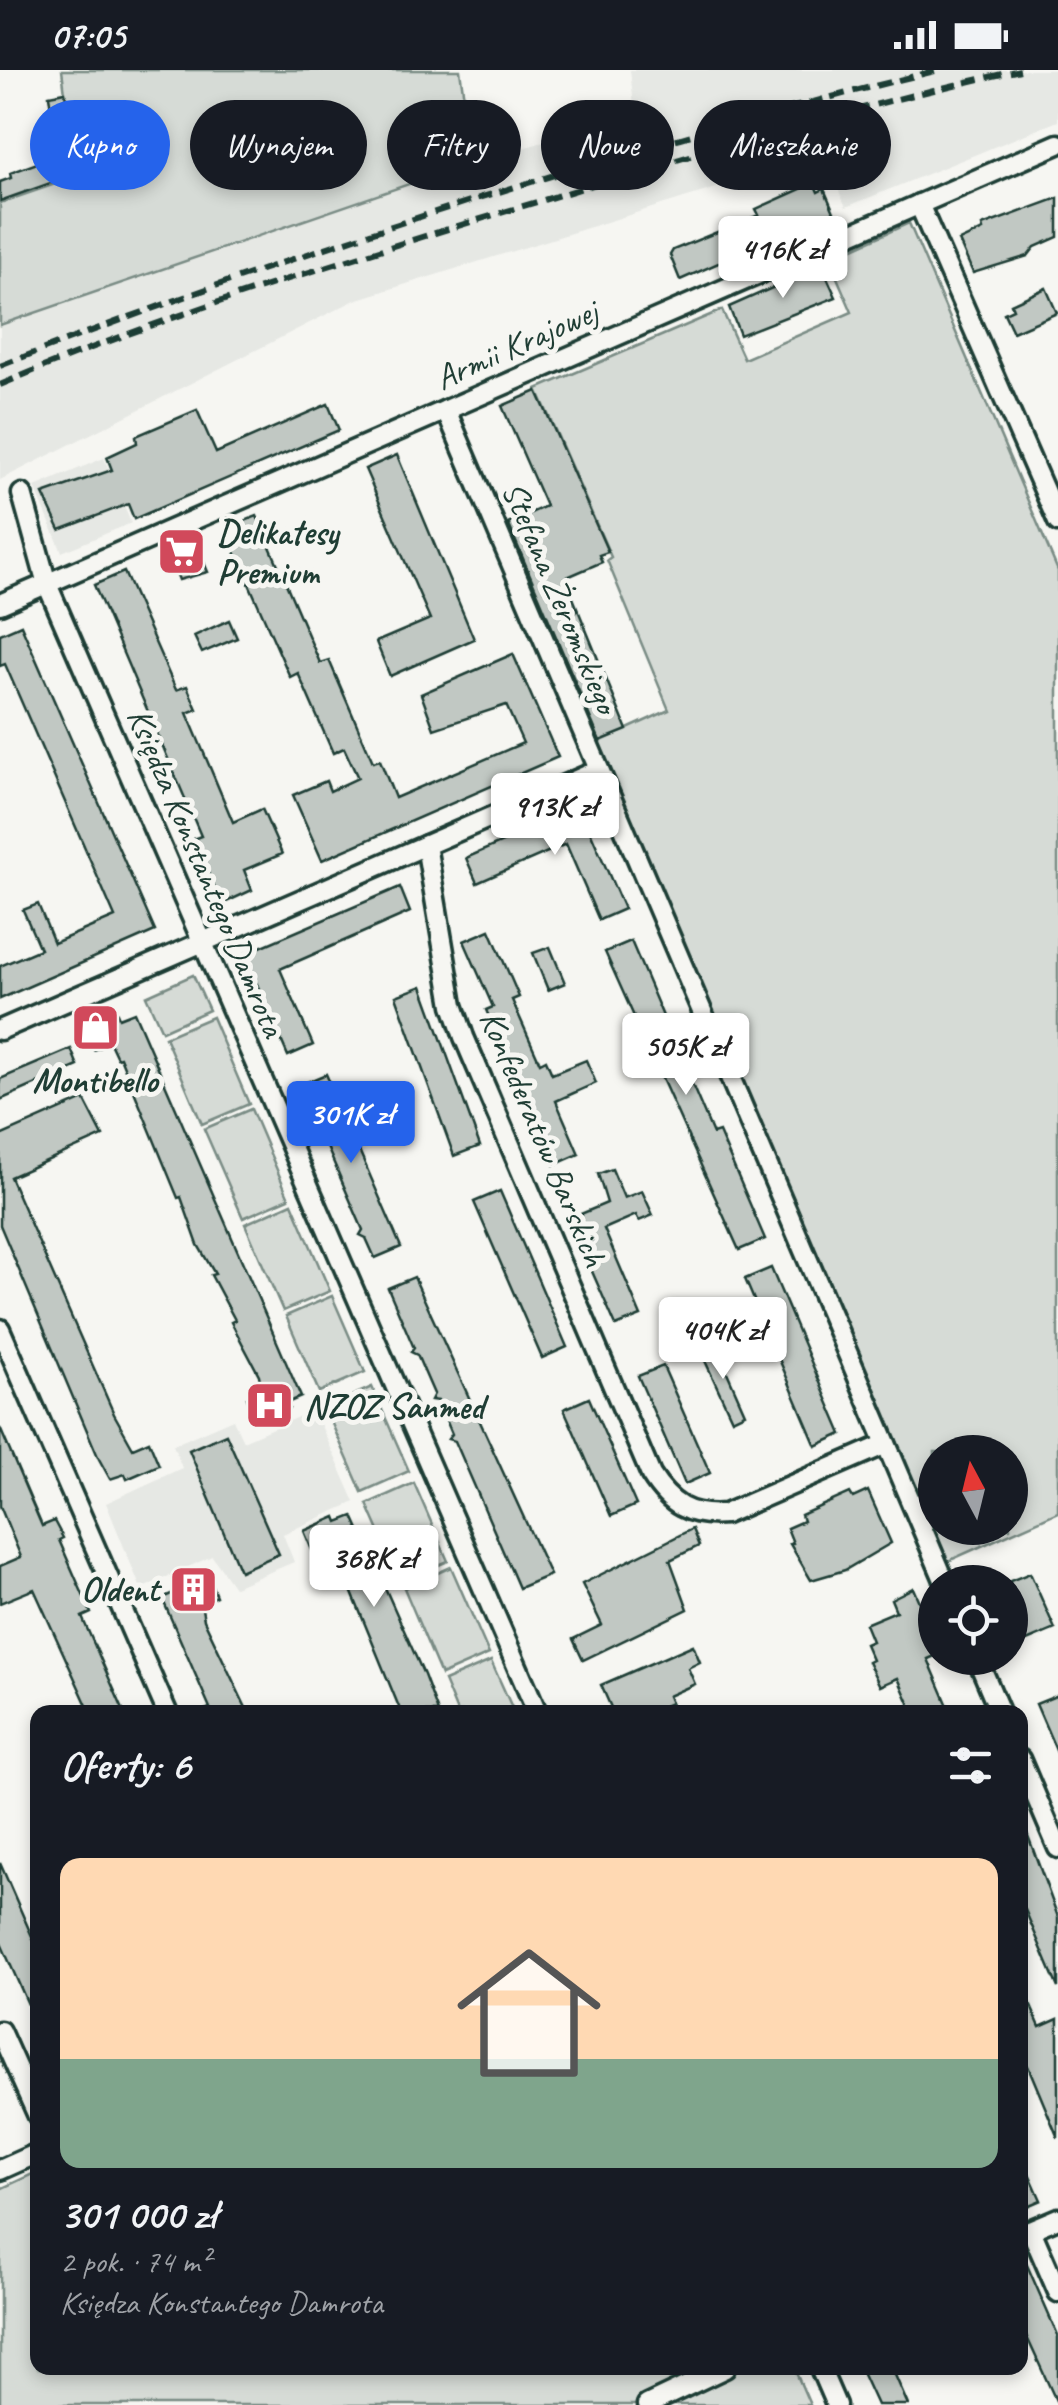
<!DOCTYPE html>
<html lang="pl">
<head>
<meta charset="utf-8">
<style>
	body { margin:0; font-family:Caveat,sans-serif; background:#242831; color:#f1f3f6; height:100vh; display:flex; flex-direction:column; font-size:38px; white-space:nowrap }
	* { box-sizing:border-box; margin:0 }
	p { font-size:32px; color:#9ea1a6 }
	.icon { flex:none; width:55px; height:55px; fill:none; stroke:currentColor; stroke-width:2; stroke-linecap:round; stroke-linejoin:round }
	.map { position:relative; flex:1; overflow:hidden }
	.sheet { position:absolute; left:30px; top:1635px; width:998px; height:670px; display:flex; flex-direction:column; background:#171b24; border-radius:20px; box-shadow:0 5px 15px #0003 }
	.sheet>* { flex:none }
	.top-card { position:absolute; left:30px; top:30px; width:1000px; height:90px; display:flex; gap:20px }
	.needle { width:65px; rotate:353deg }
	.fabs { position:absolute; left:918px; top:1365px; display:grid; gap:20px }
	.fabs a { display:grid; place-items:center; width:110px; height:110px; border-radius:50%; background:#171b24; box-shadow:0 5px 15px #0003; font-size:50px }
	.price { position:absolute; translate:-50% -85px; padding:0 22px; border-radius:10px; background:#fff; color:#222; font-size:32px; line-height:65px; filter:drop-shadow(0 2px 5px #0008) }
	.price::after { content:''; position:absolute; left:50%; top:60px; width:30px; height:22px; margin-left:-15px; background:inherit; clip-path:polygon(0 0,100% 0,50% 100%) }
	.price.current { background:#2563eb; color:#fff }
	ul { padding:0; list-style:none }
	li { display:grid; align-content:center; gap:20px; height:530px; padding:0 30px }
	li span { display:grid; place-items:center; height:310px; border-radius:20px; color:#555 }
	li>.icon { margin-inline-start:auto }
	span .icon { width:180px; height:180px; fill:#fffc; stroke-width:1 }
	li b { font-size:42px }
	h2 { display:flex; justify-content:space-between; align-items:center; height:120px; padding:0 30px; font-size:42px }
	.pill { padding:0 35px; border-radius:45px; background:#171b24; box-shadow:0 5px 15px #0003; font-size:35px; line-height:90px }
	.pill.current { background:#2563eb; color:#fff }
	.status { display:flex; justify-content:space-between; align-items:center; height:70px; padding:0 50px; background:#171b24; direction:ltr }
	.status svg { height:28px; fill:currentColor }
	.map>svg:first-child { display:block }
</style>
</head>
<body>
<div class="status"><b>07:05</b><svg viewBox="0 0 49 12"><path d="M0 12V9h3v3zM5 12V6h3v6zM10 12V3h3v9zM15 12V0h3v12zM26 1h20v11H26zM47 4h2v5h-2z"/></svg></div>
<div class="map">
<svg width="1058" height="2335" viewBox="0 0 1058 2335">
	<rect width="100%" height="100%" fill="#f6f6f2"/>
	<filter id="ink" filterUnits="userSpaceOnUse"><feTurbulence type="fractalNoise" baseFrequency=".01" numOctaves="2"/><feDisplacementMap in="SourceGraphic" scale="20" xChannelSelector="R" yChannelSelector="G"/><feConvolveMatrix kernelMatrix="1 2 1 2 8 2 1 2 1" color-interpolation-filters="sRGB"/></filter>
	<g filter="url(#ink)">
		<g fill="#e6e8e4">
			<polygon points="630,0 1058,0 1058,51 846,137 823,85 355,230 0,410 0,255 473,92 635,46"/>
			<polygon points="104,388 131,453 62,482 35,417"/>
			<polygon points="314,1340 355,1432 283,1464 294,1492 234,1517 212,1486 141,1519 106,1433 182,1398 173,1375 233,1349 243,1371"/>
		</g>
		<g fill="#d6dbd6" stroke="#7a8c85" stroke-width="2.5" fill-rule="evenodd">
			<polygon points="62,0 460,0 473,92 0,255 0,133 76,107"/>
			<path d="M909 153 1058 501V1442L946 1492 597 681 599 672 669 640 607 490 611 487 537 319 722 240 744 289 852 242 829 189ZM935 1382H1010V1458H935Z"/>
			<polygon points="193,905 209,940 162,961 146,926"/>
			<polygon points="212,947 249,1034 202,1054 165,967"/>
			<polygon points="251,1039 289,1128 243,1148 204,1059"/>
			<polygon points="292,1133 330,1221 283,1241 245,1154"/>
			<polygon points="332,1226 365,1302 319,1322 286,1246"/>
			<polygon points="372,1317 409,1401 362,1422 325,1338"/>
			<polygon points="414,1413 448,1491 401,1511 367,1434"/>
			<polygon points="451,1497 489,1584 441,1605 404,1518"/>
			<polygon points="491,1591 514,1642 457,1642 444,1611"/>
			<polygon points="37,2102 38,2298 794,2298 810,2335 0,2335 0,2119"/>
		</g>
		<g fill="#c1c8c3" stroke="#1f3d34" stroke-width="2.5">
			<polygon points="65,22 76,104 0,131 0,112 11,108 10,103 51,88 48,62 54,61 49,25"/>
			<polygon points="814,113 818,122 824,119 834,142 680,210 670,185 673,180 759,145 756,139"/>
			<polygon points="1058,128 1058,167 1035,177 1028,186 973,203 959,171 983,160 982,156"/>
			<polygon points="822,196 836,227 740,265 729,237"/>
			<polygon points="1046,218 1057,243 1013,262 1004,243 1013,239 1011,234"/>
			<polygon points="537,321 608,482 599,485 602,492 565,508 627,660 600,671 508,453 546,436 502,336"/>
			<polygon points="328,334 339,360 134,449 128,434 60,460 43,424 112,400 107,387 137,373 136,366 197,340 216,383"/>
			<polygon points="397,385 474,569 390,606 376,572 430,549 365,399"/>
			<polygon points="257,446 320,593 329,590 373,692 380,690 395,728 523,673 506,635 434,659 421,624 513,584 558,687 322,790 293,725 326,711 330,721 358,708 344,678 333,683 298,603 290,607 225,459"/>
			<polygon points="195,471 208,502 179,510 168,483"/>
			<polygon points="124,502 176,620 187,616 197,639 187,643 233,752 262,739 282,784 244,800 252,820 222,834 193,769 201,766 94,515"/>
			<polygon points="229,550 237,568 202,583 194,566"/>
			<polygon points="21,555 155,861 0,929 0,896 40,879 23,840 38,834 54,873 115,847 5,594 0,596 0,564"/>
			<polygon points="580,738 624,839 599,850 566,774 477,813 466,788"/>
			<polygon points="400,817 410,842 280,899 313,975 288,986 244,884"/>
			<polygon points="490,860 519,927 512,930 540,993 546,990 552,1004 586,990 596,1013 556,1031 579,1084 554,1095 486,940 493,937 464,871"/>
			<polygon points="631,871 713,1064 719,1062 765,1169 739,1180 605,882"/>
			<polygon points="550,877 565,913 548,920 533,883"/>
			<polygon points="422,916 480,1076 454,1086 396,926"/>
			<polygon points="134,942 301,1327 287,1333 289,1338 256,1352 247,1328 262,1322 259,1305 231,1252 235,1250 211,1205 215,1204 198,1175 181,1127 178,1128 120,987 117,988 110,973 94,980 85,956 117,943 119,948"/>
			<polygon points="71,979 78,996 0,1030 0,1009"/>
			<polygon points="326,1004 401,1177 375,1188 366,1168 360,1165 363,1160 300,1015"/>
			<polygon points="84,1029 103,1066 10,1107 114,1344 133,1378 149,1371 159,1395 127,1409 125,1404 110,1409 99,1389 0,1155 0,1066"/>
			<polygon points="612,1099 624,1128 642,1121 653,1145 639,1151 636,1145 604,1159 641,1246 616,1256 569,1149 607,1133 598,1104"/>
			<polygon points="500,1121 567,1277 542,1288 474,1132"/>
			<polygon points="771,1198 842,1364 816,1376 745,1209"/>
			<polygon points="414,1207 550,1505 519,1518 455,1371 448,1369 452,1364 438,1331 431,1330 434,1324 417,1285 411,1282 414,1278 388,1218"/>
			<polygon points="716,1277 745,1343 732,1349 701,1282"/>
			<polygon points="663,1296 710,1403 685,1414 638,1306"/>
			<polygon points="589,1328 636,1435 611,1446 564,1339"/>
			<polygon points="0,1358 42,1456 54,1451 63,1468 59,1470 91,1543 82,1547 124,1642 90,1642 34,1519 0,1533 0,1496 21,1487 0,1436"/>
			<polygon points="226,1364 279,1484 240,1501 189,1380"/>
			<polygon points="868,1421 891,1473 845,1500 811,1510 790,1474 793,1473 787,1458 803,1451 801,1445 850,1423 853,1428"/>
			<polygon points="353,1446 424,1605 438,1642 401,1642 339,1491 320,1499 304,1461 336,1447 338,1452"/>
			<polygon points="692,1459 699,1476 670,1490 688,1539 583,1590 573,1569 602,1555 582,1514"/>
			<polygon points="207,1503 216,1526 201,1533 204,1550 248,1642 200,1642 210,1638 162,1528 176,1522 174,1517"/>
			<polygon points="1030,1503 1055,1559 1010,1578 1010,1511"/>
			<polygon points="913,1518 935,1569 935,1586 928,1589 949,1638 940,1642 913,1642 898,1608 880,1616 868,1592 872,1590 865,1574 872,1571 865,1554 896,1541 891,1529"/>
			<polygon points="693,1575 700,1592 688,1598 695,1614 668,1626 671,1633 650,1642 613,1642 601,1615"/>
			<polygon points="1058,1625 1058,1685 1036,1634"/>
			<polygon points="1020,1744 1058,1847 1058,1918 1020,1828"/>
			<polygon points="0,1793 38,1880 38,1957 0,1871"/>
			<polygon points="1020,1911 1040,1957 1058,1949 1058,2068 1028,1996 1020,2000"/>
			<polygon points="1020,2083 1041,2130 1020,2139"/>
			<polygon points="1020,2179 1058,2266 1058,2335 1020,2252"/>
			<polygon points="860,2298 892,2298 908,2335 877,2335"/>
		</g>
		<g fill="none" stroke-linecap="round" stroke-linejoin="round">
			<defs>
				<g id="street">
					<polyline points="919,134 1058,452"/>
					<polyline points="446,340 945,1512"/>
					<polyline points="22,424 47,514 537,1642"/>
					<polyline points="0,534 1058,74"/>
					<path d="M426 775 453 935 464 967 651 1405C670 1435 689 1447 725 1444L886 1374"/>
					<polyline points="0,960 599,700"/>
					<polyline points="0,1259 167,1642"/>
					<polyline points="977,1588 1000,1642"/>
					<polyline points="1020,1689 1058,1778"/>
					<polyline points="0,1961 38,2046"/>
					<polyline points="0,2100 38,2083"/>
					<polyline points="1031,2160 1058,2222"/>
					<polyline points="1020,2164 1058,2148"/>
					<polyline points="820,2298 836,2335"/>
					<polyline points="647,2335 725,2298"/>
				</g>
			</defs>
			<use href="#street" stroke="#1f3d34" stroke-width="25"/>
			<use href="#street" stroke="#f6f6f2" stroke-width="18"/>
			<g stroke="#1f3d34" stroke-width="6" stroke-dasharray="15 8" stroke-linecap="butt">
				<path d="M0 296C306 177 620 78 939 0"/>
				<path d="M0 315C161 246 327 196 494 145 668 92 842 39 1020 0"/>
			</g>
		</g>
	</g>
	<defs>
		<symbol id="supermarket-square" viewBox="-11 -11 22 22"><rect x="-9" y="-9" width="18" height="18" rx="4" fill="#d1495b" stroke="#f6f6f2"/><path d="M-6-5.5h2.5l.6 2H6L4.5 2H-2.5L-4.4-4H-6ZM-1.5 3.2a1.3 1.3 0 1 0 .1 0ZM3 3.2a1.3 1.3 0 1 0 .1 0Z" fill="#fff"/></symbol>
		<symbol id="shop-square" viewBox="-11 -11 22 22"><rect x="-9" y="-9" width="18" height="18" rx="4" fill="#d1495b" stroke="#f6f6f2"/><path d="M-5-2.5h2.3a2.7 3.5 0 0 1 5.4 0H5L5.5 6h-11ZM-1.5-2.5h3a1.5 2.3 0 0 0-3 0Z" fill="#fff"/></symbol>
		<symbol id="hospital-square" viewBox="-11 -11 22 22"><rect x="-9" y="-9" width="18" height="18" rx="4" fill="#d1495b" stroke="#f6f6f2"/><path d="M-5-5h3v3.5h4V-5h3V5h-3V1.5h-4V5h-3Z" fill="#fff"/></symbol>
		<symbol id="building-square" viewBox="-11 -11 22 22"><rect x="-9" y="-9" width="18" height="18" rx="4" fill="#d1495b" stroke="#f6f6f2"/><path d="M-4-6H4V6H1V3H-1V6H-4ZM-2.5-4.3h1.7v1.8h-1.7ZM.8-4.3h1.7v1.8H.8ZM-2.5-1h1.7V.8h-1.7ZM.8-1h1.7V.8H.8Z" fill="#fff"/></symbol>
	</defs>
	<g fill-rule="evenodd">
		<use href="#supermarket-square" x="154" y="454" width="55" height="55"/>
		<use href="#shop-square" x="68" y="930" width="55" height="55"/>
		<use href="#hospital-square" x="242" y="1308" width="55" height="55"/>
		<use href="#building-square" x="166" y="1492" width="55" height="55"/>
	</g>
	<g text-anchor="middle" stroke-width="10" stroke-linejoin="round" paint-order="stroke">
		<g font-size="35" fill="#1f3d34" stroke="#f6f6f2">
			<text transform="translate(516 274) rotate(-24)" y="12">Armii Krajowej</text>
			<text transform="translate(561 527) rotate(67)" y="12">Stefana Żeromskiego</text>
			<text transform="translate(207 802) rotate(67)" y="12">Księdza Konstantego Damrota</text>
			<text transform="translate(544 1068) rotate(67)" y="12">Konfederatów Barskich</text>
		</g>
		<g font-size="35" font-weight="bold" fill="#1f3d34" stroke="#f6f6f2" text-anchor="start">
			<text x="217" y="474">Delikatesy<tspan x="217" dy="40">Premium</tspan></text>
			<text x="95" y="1022" text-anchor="middle">Montibello</text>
			<text x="304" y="1348">NZOZ Sanmed</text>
			<text x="159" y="1531" text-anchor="end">Oldent</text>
		</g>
	</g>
</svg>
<div class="fabs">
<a><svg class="needle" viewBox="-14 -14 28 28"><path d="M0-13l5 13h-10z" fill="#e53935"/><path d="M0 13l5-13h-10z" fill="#9ea1a6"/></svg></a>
<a><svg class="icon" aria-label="locate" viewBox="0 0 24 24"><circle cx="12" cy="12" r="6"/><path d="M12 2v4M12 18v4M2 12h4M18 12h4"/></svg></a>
</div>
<b class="price" style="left:783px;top:231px">416K zł</b>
<b class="price" style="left:555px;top:788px">913K zł</b>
<b class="price" style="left:686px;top:1028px">505K zł</b>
<b class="price current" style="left:351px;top:1096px">301K zł</b>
<b class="price" style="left:723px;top:1312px">404K zł</b>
<b class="price" style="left:374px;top:1540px">368K zł</b>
<div class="top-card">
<a class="pill current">Kupno</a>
<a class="pill">Wynajem</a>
<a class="pill">Filtry</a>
<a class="pill">Nowe</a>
<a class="pill">Mieszkanie</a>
</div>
<section class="sheet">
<h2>Oferty: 6<svg class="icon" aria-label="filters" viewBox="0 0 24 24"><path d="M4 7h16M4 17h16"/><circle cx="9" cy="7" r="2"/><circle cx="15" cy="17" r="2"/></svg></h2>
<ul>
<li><span style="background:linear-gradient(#ffd9b3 65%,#7fa58c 0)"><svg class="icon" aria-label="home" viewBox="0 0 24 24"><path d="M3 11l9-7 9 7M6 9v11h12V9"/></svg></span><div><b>301 000 zł</b><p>2 pok. · 74 m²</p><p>Księdza Konstantego Damrota</p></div></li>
</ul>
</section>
</div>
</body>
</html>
